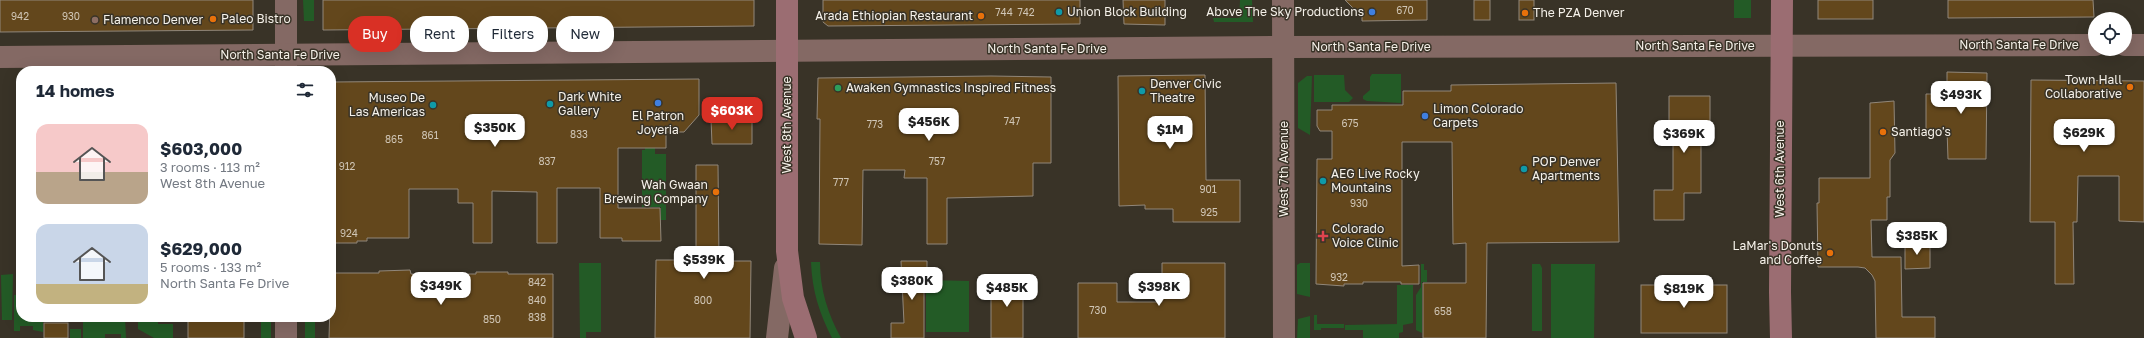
<!DOCTYPE html>
<html lang="en">
<head>
<meta charset="utf-8">
<style>
	body { margin:0; font-family:"Golos Text",sans-serif; background:#f6f6f7; color:#1f2937; height:100vh; display:flex; flex-direction:column; font-size:15px; white-space:nowrap }
	* { box-sizing:border-box; margin:0 }
	p { font-size:13px; color:#747a83 }
	.icon { flex:none; width:22px; height:22px; fill:none; stroke:currentColor; stroke-width:2; stroke-linecap:round; stroke-linejoin:round }
	.map { position:relative; flex:1; overflow:hidden }
	.side { position:absolute; left:16px; top:66px; width:320px; height:256px; display:flex; flex-direction:column; background:#fff; border-radius:16px; box-shadow:0 4px 16px #0002 }
	.side>* { flex:none }
	.guide { position:absolute; left:348px; top:16px; width:380px; height:36px; display:flex; gap:8px }
	.fabs { position:absolute; left:2088px; top:12px; display:grid; gap:8px }
	.fabs a { display:grid; place-items:center; width:44px; height:44px; border-radius:50%; background:#fff; box-shadow:0 4px 16px #0002; font-size:20px }
	.price { position:absolute; translate:-50% -34px; padding:0 9px; border-radius:8px; background:#fff; color:#222; font-size:13px; line-height:26px; filter:drop-shadow(0 1px 2px #0008) }
	.price::after { content:''; position:absolute; left:50%; top:24px; width:12px; height:9px; margin-left:-6px; background:inherit; clip-path:polygon(0 0,100% 0,50% 100%) }
	.price.current { background:#d93025; color:#fff }
	ul { padding:0; list-style:none }
	li { display:flex; align-items:center; gap:12px; height:100px; padding:0 20px }
	li span { display:grid; place-items:center; flex:none; width:112px; height:80px; border-radius:12px; color:#555 }
	li>.icon { margin-inline-start:auto }
	span .icon { width:48px; height:48px; fill:#fffc; stroke-width:1 }
	li b { font-size:17px }
	h2 { display:flex; justify-content:space-between; align-items:center; height:48px; padding:0 20px; font-size:17px }
	.tag { padding:0 14px; border-radius:16px; background:#fff; box-shadow:0 4px 16px #0002; font-size:14px; line-height:36px }
	.tag.current { background:#d93025; color:#fff }
	.map>svg:first-child { display:block }
</style>
</head>
<body>
<div class="map">
<svg width="2144" height="338" viewBox="0 0 2144 338">
	<rect width="100%" height="100%" fill="#393327"/>
	<g fill="#235b26">
		<polygon points="303,0 314,0 314,21 304,21"/>
		<polygon points="1240,0 1252,0 1253,22 1214,22 1213,18 1239,18"/>
		<rect x="1734" y="0" width="17" height="18"/>
		<polygon points="1372,74 1401,74 1401,103 1367,101 1363,99 1363,96 1370,90 1370,77"/>
		<polygon points="1314,75 1344,75 1345,90 1353,98 1349,102 1314,102"/>
		<polygon points="1307,76 1312,76 1310,135 1298,128 1298,83"/>
		<polygon points="645,132 655,132 655,154 666,154 666,220 661,220 661,207 642,207 642,150 645,150"/>
		<path d="M811 262H820C820 290 828 314 841 338H832C819 313 812 290 811 262Z"/>
		<polygon points="579,263 601,263 601,332 586,332 586,338 580,338"/>
		<polygon points="1300,263 1310,263 1310,297 1297,294 1297,265"/>
		<polygon points="1421,264 1424,264 1424,270 1427,270 1427,282 1422,282 1422,333 1416,330 1416,295 1421,287"/>
		<polygon points="1532,264 1540,264 1542,268 1542,331 1532,331"/>
		<polygon points="1551,264 1595,264 1594,338 1551,338"/>
		<polygon points="13,274 12,320 2,320 1,275"/>
		<polygon points="928,280 969,281 969,332 926,332 926,289 928,289"/>
		<polygon points="1397,285 1413,285 1413,323 1403,325 1403,332 1399,333 1399,338 1363,338 1363,330 1345,330 1345,325 1397,324"/>
		<polygon points="14,295 21,295 21,317 43,317 43,332 33,330 33,326 20,326 20,331 14,331"/>
		<polygon points="1314,315 1317,315 1317,324 1344,324 1344,328 1321,328 1321,330 1314,330"/>
		<polygon points="1310,316 1310,338 1297,338 1298,319"/>
		<polygon points="83,317 125,317 126,338 121,338 121,334 105,334 105,338 83,338"/>
		<polygon points="138,317 158,317 158,324 173,324 173,338 154,338 138,329"/>
		<rect x="261" y="317" width="10" height="21"/>
		<rect x="305" y="317" width="10" height="21"/>
		<rect x="70" y="329" width="11" height="9"/>
	</g>
	<g fill="#63471c" stroke="#91877a">
		<polygon points="0,0 253,0 253,30 0,32"/>
		<polygon points="323,0 754,0 754,26 323,30"/>
		<polygon points="823,0 1080,0 1080,24 828,26 823,22"/>
		<polygon points="1123,0 1165,0 1165,25 1124,24"/>
		<polygon points="1345,0 1427,0 1427,20 1362,21 1362,17"/>
		<rect x="1474" y="0" width="16" height="20"/>
		<rect x="1519" y="0" width="15" height="20"/>
		<rect x="1818" y="0" width="55" height="19"/>
		<polygon points="1948,0 2093,0 2094,17 1948,18"/>
		<polygon points="1947,72 1987,73 1986,159 1948,159 1947,129 1926,130 1926,94 1947,94"/>
		<polygon points="1205,75 1206,180 1240,180 1240,222 1173,222 1173,209 1145,209 1145,205 1119,206 1118,76"/>
		<polygon points="991,76 1051,77 1051,163 1033,163 1033,196 947,198 947,244 927,244 927,178 904,178 905,170 863,170 862,245 819,244 820,119 817,119 818,78"/>
		<polygon points="699,79 699,115 684,132 666,132 666,148 618,148 618,208 660,208 661,241 622,241 622,238 600,238 600,188 557,188 557,243 537,243 537,192 492,191 492,243 473,243 473,203 458,203 458,189 409,189 409,238 367,238 367,241 357,241 357,243 331,243 331,82"/>
		<polygon points="2031,80 2144,81 2144,222 2119,221 2119,176 2078,176 2077,222 2073,222 2074,284 2055,284 2055,222 2030,222"/>
		<polygon points="1616,83 1619,242 1487,243 1486,338 1423,338 1423,283 1466,283 1466,243 1453,244 1452,142 1402,142 1402,266 1419,265 1419,284 1401,284 1401,282 1363,282 1363,284 1344,284 1344,286 1316,284 1317,159 1332,159 1332,131 1320,131 1317,126 1317,110 1332,110 1332,105 1403,105 1403,91 1451,91 1451,85"/>
		<polygon points="1669,96 1710,96 1710,137 1701,137 1701,193 1684,193 1684,220 1654,220 1654,190 1673,190 1673,135 1669,135"/>
		<polygon points="1894,101 1895,153 1890,160 1890,197 1887,197 1887,220 1871,220 1872,257 1901,257 1902,317 1935,317 1935,338 1876,338 1875,281 1872,275 1865,268 1858,267 1818,267 1817,203 1819,203 1819,178 1870,178 1870,103"/>
		<polygon points="711,119 752,119 752,144 712,144"/>
		<polygon points="696,165 718,165 719,261 751,261 750,338 655,338 656,260 696,260"/>
		<polygon points="1905,244 1930,244 1930,268 1905,269"/>
		<polygon points="901,261 927,261 927,288 924,288 924,338 891,338 891,323 904,323"/>
		<polygon points="1162,263 1225,263 1225,338 1078,338 1078,283 1117,283 1117,302 1162,302"/>
		<polygon points="410,270 411,274 476,274 476,272 508,272 508,274 553,274 553,338 329,338 331,273 379,273 379,271"/>
		<rect x="991" y="278" width="32" height="60"/>
		<rect x="1641" y="285" width="86" height="48"/>
		<rect x="188" y="317" width="56" height="21"/>
		<rect x="44" y="323" width="24" height="15"/>
	</g>
	<g fill="none" stroke-linecap="round" stroke-linejoin="round">
		<g stroke="#846964" stroke-width="22">
			<polyline points="286,0 286,71"/>
			<polyline points="1283,0 1284,338"/>
			<polyline points="2125,45 2144,45"/>
			<polyline points="0,57 1283,47 2095,45"/>
			<polyline points="286,317 286,338"/>
			<polyline points="777,338 785,268"/>
		</g>
		<g stroke="#9b6d72" stroke-width="22">
			<polyline points="787,0 787,251 793,298 806,338"/>
			<polyline points="1781,338 1780,292 1782,0"/>
		</g>
	</g>
	<g fill="#0f9aa8" stroke="#393327" stroke-width="1.5">
		<circle cx="1059" cy="12" r="4"/>
		<circle cx="1142" cy="91" r="4"/>
		<circle cx="550" cy="104" r="4"/>
		<circle cx="433" cy="105" r="4"/>
		<circle cx="1524" cy="169" r="4"/>
		<circle cx="1323" cy="181" r="4"/>
	</g>
	<g fill="#3f7fe0" stroke="#393327" stroke-width="1.5">
		<circle cx="1372" cy="12" r="4"/>
		<circle cx="658" cy="103" r="4"/>
		<circle cx="1425" cy="116" r="4"/>
	</g>
	<g fill="#e8710a" stroke="#393327" stroke-width="1.5">
		<circle cx="1525" cy="13" r="4"/>
		<circle cx="981" cy="16" r="4"/>
		<circle cx="213" cy="19" r="4"/>
		<circle cx="2130" cy="87" r="4"/>
		<circle cx="1883" cy="132" r="4"/>
		<circle cx="716" cy="192" r="4"/>
		<circle cx="1830" cy="253" r="4"/>
	</g>
	<circle fill="#8d6e63" stroke="#393327" stroke-width="1.5" cx="95" cy="20" r="4"/>
	<circle fill="#2e9e5b" stroke="#393327" stroke-width="1.5" cx="838" cy="88" r="4"/>
	<path fill="#e0444e" stroke="#393327" stroke-width="1.5" d="M1321 230h4v4h4v4h-4v4h-4v-4h-4v-4h4z"/>
	<g text-anchor="middle" stroke-width="3" stroke-linejoin="round" paint-order="stroke">
		<g font-size="10" fill="#d0c6b6">
			<text x="1405" y="14">670</text>
			<text x="1004" y="16">744</text>
			<text x="1026" y="16">742</text>
			<text x="20" y="20">942</text>
			<text x="71" y="20">930</text>
			<text x="1012" y="125">747</text>
			<text x="1350" y="127">675</text>
			<text x="875" y="128">773</text>
			<text x="579" y="138">833</text>
			<text x="430" y="139">861</text>
			<text x="394" y="143">865</text>
			<text x="547" y="165">837</text>
			<text x="937" y="165">757</text>
			<text x="347" y="170">912</text>
			<text x="841" y="186">777</text>
			<text x="1208" y="193">901</text>
			<text x="1359" y="207">930</text>
			<text x="1209" y="216">925</text>
			<text x="349" y="237">924</text>
			<text x="1339" y="281">932</text>
			<text x="537" y="286">842</text>
			<text x="537" y="304">840</text>
			<text x="703" y="304">800</text>
			<text x="1098" y="314">730</text>
			<text x="1443" y="315">658</text>
			<text x="537" y="321">838</text>
			<text x="492" y="323">850</text>
		</g>
		<g font-size="12" fill="#f5f1e9" stroke="#393327" text-anchor="start">
			<text x="1067" y="16">Union Block Building</text>
			<text x="1364" y="16" text-anchor="end">Above The Sky Productions</text>
			<text x="1533" y="17">The PZA Denver</text>
			<text x="973" y="20" text-anchor="end">Arada Ethiopian Restaurant</text>
			<text x="221" y="23">Paleo Bistro</text>
			<text x="103" y="24">Flamenco Denver</text>
			<text x="2122" y="84" text-anchor="end">Town Hall<tspan x="2122" dy="14">Collaborative</tspan></text>
			<text x="1150" y="88">Denver Civic<tspan x="1150" dy="14">Theatre</tspan></text>
			<text x="846" y="92">Awaken Gymnastics Inspired Fitness</text>
			<text x="558" y="101">Dark White<tspan x="558" dy="14">Gallery</tspan></text>
			<text x="425" y="102" text-anchor="end">Museo De<tspan x="425" dy="14">Las Americas</tspan></text>
			<text x="1433" y="113">Limon Colorado<tspan x="1433" dy="14">Carpets</tspan></text>
			<text x="658" y="120" text-anchor="middle">El Patron<tspan x="658" dy="14">Joyeria</tspan></text>
			<text x="1891" y="136">Santiago's</text>
			<text x="1532" y="166">POP Denver<tspan x="1532" dy="14">Apartments</tspan></text>
			<text x="1331" y="178">AEG Live Rocky<tspan x="1331" dy="14">Mountains</tspan></text>
			<text x="708" y="189" text-anchor="end">Wah Gwaan<tspan x="708" dy="14">Brewing Company</tspan></text>
			<text x="1332" y="233">Colorado<tspan x="1332" dy="14">Voice Clinic</tspan></text>
			<text x="1822" y="250" text-anchor="end">LaMar's Donuts<tspan x="1822" dy="14">and Coffee</tspan></text>
		</g>
		<g font-size="12" fill="#f5f1e9" stroke="#393327">
			<text x="2019" y="49">North Santa Fe Drive</text>
			<text x="1695" y="50">North Santa Fe Drive</text>
			<text x="1371" y="51">North Santa Fe Drive</text>
			<text x="1047" y="53">North Santa Fe Drive</text>
			<text x="280" y="59">North Santa Fe Drive</text>
			<text transform="translate(787 125) rotate(-90)" y="4">West 8th Avenue</text>
			<text transform="translate(1284 169) rotate(-90)" y="4">West 7th Avenue</text>
			<text transform="translate(1780 169) rotate(-90)" y="4">West 6th Avenue</text>
		</g>
	</g>
</svg>
<div class="fabs">
<a><svg class="icon" aria-label="locate" viewBox="0 0 24 24"><circle cx="12" cy="12" r="6"/><path d="M12 2v4M12 18v4M2 12h4M18 12h4"/></svg></a>
</div>
<b class="price" style="left:1961px;top:115px">$493K</b>
<b class="price current" style="left:732px;top:131px">$603K</b>
<b class="price" style="left:929px;top:142px">$456K</b>
<b class="price" style="left:495px;top:148px">$350K</b>
<b class="price" style="left:1170px;top:150px">$1M</b>
<b class="price" style="left:2084px;top:153px">$629K</b>
<b class="price" style="left:1684px;top:154px">$369K</b>
<b class="price" style="left:1917px;top:256px">$385K</b>
<b class="price" style="left:704px;top:280px">$539K</b>
<b class="price" style="left:912px;top:301px">$380K</b>
<b class="price" style="left:441px;top:306px">$349K</b>
<b class="price" style="left:1159px;top:307px">$398K</b>
<b class="price" style="left:1007px;top:308px">$485K</b>
<b class="price" style="left:1684px;top:309px">$819K</b>
<div class="guide">
<a class="tag current">Buy</a>
<a class="tag">Rent</a>
<a class="tag">Filters</a>
<a class="tag">New</a>
</div>
<section class="side">
<h2>14 homes<svg class="icon" aria-label="filters" viewBox="0 0 24 24"><path d="M4 7h16M4 17h16"/><circle cx="9" cy="7" r="2"/><circle cx="15" cy="17" r="2"/></svg></h2>
<ul>
<li><span style="background:linear-gradient(#f6c9c9 60%,#b9a48a 0)"><svg class="icon" aria-label="home" viewBox="0 0 24 24"><path d="M3 11l9-7 9 7M6 9v11h12V9"/></svg></span><div><b>$603,000</b><p>3 rooms · 113 m²</p><p>West 8th Avenue</p></div></li>
<li><span style="background:linear-gradient(#c9d6e8 75%,#c2b280 0)"><svg class="icon" aria-label="home" viewBox="0 0 24 24"><path d="M3 11l9-7 9 7M6 9v11h12V9"/></svg></span><div><b>$629,000</b><p>5 rooms · 133 m²</p><p>North Santa Fe Drive</p></div></li>
</ul>
</section>
</div>
</body>
</html>
